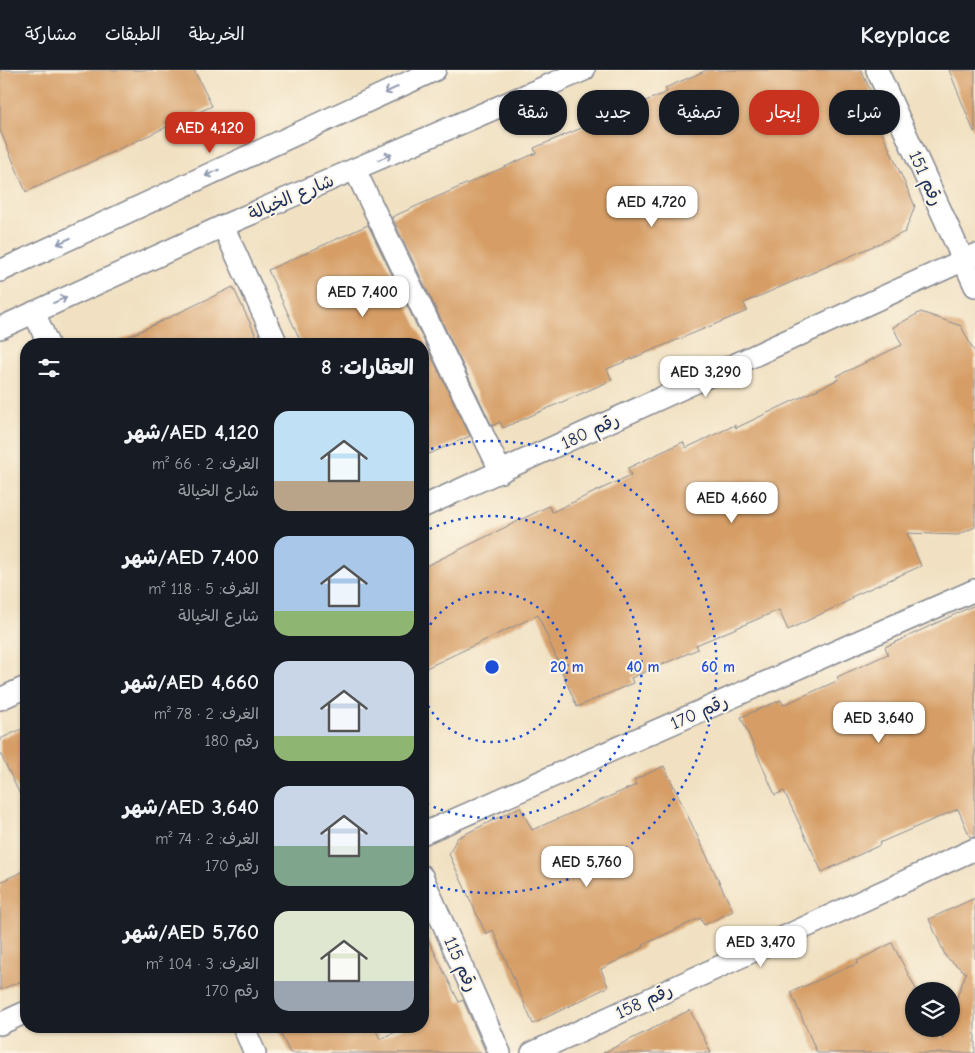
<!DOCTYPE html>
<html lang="ar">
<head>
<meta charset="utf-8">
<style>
	body { margin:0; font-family:"Comic Neue","Playpen Sans Arabic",sans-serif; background:#242831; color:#f1f3f6; direction:rtl; height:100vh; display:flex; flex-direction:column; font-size:19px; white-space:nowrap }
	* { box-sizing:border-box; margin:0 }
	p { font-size:16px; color:#9ea1a6 }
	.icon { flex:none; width:28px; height:28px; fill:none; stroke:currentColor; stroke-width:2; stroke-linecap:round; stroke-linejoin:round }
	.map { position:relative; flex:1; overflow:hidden; direction:ltr }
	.details { position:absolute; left:20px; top:268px; width:409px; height:695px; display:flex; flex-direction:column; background:#171b24; border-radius:20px; box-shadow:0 1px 4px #0004; direction:rtl }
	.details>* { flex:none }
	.banner { position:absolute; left:444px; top:20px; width:456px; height:45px; direction:rtl; display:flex; gap:10px }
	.controls { position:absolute; left:905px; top:912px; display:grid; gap:10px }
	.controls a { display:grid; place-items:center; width:55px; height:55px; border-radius:50%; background:#171b24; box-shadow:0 1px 4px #0004; font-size:25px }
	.price { position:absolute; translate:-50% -42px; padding:0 11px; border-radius:10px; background:#fff; color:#222; font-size:16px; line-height:32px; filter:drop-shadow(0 1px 2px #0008) }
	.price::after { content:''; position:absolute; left:50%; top:30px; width:15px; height:11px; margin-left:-8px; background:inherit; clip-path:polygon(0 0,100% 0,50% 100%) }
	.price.current { background:#c8321e; color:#fff }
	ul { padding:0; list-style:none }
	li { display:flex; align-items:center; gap:15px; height:125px; padding:0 15px }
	li span { display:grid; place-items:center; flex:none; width:140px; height:100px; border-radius:15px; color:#555 }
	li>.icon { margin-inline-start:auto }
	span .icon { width:60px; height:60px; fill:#fffc; stroke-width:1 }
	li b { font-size:21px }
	h2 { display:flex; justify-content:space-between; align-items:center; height:60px; padding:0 15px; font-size:21px }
	.tag { padding:0 18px; border-radius:20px; background:#171b24; box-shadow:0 1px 4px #0004; font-size:18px; line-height:45px }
	.tag.current { background:#c8321e; color:#fff }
	header { display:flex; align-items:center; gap:30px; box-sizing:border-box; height:70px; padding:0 25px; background:#171b24; border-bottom:1px solid #363941 }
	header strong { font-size:24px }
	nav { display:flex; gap:28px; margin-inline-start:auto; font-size:18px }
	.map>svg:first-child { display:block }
</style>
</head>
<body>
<header>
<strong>Keyplace</strong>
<nav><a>الخريطة</a><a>الطبقات</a><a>مشاركة</a></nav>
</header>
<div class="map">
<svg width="975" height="983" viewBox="0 0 975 983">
	<rect width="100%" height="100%" fill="#fcf5e5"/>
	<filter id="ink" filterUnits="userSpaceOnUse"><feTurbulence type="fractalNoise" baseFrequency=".02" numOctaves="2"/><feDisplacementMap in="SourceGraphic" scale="10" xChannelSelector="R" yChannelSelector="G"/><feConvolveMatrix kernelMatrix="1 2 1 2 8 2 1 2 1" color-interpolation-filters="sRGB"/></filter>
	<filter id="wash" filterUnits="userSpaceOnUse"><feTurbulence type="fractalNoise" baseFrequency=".0096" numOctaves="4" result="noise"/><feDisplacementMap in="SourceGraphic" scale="20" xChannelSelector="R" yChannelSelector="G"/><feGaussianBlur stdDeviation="1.12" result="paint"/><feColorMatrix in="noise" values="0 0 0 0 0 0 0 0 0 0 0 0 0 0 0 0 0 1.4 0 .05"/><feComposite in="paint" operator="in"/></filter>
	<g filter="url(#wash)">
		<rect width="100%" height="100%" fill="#f1e1c2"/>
		<g id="blocks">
			<g fill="#d69e66">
				<polygon points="0,0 194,0 212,36 26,122 0,60"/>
				<polygon points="707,0 861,0 880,42 874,44 915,136 905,162 744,233 747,241 607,299 612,310 503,358 500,352 492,356 392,147 536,83 534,78 667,22 665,18"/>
				<polygon points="949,0 975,0 975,62 974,62"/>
				<polygon points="368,155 470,366 422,387 422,274 302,274 268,200"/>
				<polygon points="233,217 260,274 113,274"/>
				<polygon points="921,242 961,256 975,283 975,457 958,465 907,463 921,496 851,527 852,529 788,560 779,540 696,575 698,579 631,608 633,613 577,637 538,545 422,600 422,498 549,436 552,442 631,405 628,398 683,372 686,378 735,355 736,358 839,309 837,306 902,275 893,257"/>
				<polygon points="975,535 975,767 970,767 958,739 879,773 880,775 822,802 784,721 775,725 741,647 781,630 783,635 839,610 837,607 888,584 885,577"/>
				<polygon points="26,657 26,737 0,683 0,669"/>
				<polygon points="664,696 733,841 704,855 700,848 643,875 644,877 601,899 608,917 533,954 493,860 486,864 449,784 457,768 520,737 532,760 636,715 634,710"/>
				<polygon points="26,800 26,909 0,920 0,812"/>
				<polygon points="975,828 975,983 817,983 791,922 858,893 857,891 892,873 917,921 914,921 914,959 937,959 942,969 945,959 951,959 951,943 966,903 946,887 929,849"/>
				<polygon points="422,857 459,932 463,930 486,983 290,983 277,956 374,956 380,969 408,956 422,956"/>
				<polygon points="690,940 711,983 603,983"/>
			</g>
		</g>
	</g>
	<g filter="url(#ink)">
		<use href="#blocks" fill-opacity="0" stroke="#868890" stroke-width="1"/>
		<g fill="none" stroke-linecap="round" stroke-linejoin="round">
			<defs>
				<g id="street">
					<polyline points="877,0 975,216"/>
					<polyline points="355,100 501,402"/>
					<polyline points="223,156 277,274"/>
					<polyline points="0,201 435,0"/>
					<polyline points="34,242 48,274"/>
					<polyline points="0,258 223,156 584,0"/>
					<polyline points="422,437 975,185"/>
					<polyline points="0,629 26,617"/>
					<polyline points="422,764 975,520"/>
					<polyline points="422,806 500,983"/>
					<polyline points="0,954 26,942"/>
					<polyline points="243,956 255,983"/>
					<polyline points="532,983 975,779"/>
				</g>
			</defs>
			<use href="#street" stroke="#868890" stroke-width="24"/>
			<use href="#street" stroke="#fff" stroke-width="21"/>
		</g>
		<defs><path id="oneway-shaft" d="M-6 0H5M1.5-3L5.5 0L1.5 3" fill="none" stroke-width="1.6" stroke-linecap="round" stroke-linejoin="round" transform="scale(1.25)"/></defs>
		<g stroke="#8d97ae">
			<use href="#oneway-shaft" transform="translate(391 20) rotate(155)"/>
			<use href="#oneway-shaft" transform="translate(385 87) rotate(-24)"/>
			<use href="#oneway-shaft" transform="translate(212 103) rotate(155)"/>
			<use href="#oneway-shaft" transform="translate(64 171) rotate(155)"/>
			<use href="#oneway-shaft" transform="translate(60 230) rotate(-24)"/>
		</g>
	</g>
	<g fill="none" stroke="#1d4ed8" stroke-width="2.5" stroke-dasharray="2.5 5">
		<path d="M423 568A75 75 0 1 1 423 626"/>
		<path d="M423 462A151 151 0 1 1 423 732"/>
		<path d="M424 381A226 226 0 1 1 424 813"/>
	</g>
	<g text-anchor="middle" stroke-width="4" stroke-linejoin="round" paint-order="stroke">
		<g font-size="18" fill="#1b2f5e" stroke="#fcf5e5">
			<text transform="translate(926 108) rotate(66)" y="6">رقم 151</text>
			<text transform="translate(291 127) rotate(-23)" y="6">شارع الخيالة</text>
			<text transform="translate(590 361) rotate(-25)" y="6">رقم 180</text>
			<text transform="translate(699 642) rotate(-24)" y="6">رقم 170</text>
			<text transform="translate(461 894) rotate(66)" y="6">رقم 115</text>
			<text transform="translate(644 931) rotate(-25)" y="6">رقم 158</text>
		</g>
	</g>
	<circle cx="492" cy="597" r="8" fill="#1d4ed8" stroke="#fcf5e5" stroke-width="2.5"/>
	<g font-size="15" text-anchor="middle" font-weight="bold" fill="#1d4ed8" stroke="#fcf5e5" stroke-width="4" stroke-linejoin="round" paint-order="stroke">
		<text x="567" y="602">20 m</text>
		<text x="643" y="602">40 m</text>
		<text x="718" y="602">60 m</text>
	</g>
</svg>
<div class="controls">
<a><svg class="icon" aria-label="layers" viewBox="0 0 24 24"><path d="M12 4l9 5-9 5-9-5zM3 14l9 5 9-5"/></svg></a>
</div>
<b class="price current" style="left:210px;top:84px">AED 4,120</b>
<b class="price" style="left:652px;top:158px">AED 4,720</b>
<b class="price" style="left:363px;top:248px">AED 7,400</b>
<b class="price" style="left:706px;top:328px">AED 3,290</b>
<b class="price" style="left:732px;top:454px">AED 4,660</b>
<b class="price" style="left:879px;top:674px">AED 3,640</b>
<b class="price" style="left:587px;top:818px">AED 5,760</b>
<b class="price" style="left:761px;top:898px">AED 3,470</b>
<div class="banner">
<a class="tag">شراء</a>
<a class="tag current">إيجار</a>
<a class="tag">تصفية</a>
<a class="tag">جديد</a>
<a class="tag">شقة</a>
</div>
<section class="details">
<h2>العقارات: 8<svg class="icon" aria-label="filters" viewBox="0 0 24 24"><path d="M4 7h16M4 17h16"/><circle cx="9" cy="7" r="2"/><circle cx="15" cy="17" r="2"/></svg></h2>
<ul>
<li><span style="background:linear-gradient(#bfe0f5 70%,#b9a48a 0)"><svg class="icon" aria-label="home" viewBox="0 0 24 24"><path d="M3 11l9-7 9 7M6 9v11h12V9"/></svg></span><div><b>AED 4,120/شهر</b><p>الغرف: 2 · 66 m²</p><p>شارع الخيالة</p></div></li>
<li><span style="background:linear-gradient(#a9c7e8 75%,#8fb573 0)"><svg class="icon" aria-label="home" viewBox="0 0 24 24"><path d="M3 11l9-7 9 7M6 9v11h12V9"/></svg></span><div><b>AED 7,400/شهر</b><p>الغرف: 5 · 118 m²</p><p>شارع الخيالة</p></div></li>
<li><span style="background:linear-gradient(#c9d6e8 75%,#8fb573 0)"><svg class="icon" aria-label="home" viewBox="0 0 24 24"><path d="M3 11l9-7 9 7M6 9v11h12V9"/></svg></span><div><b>AED 4,660/شهر</b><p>الغرف: 2 · 78 m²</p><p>رقم 180</p></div></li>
<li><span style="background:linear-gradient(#c9d6e8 60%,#7fa58c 0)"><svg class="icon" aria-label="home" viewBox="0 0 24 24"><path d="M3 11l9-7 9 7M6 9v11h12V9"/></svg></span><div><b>AED 3,640/شهر</b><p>الغرف: 2 · 74 m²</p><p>رقم 170</p></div></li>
<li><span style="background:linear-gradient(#dfe7d0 70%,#9aa5b1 0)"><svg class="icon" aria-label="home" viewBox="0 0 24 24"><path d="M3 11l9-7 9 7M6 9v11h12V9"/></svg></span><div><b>AED 5,760/شهر</b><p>الغرف: 3 · 104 m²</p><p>رقم 170</p></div></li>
</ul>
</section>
</div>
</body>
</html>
